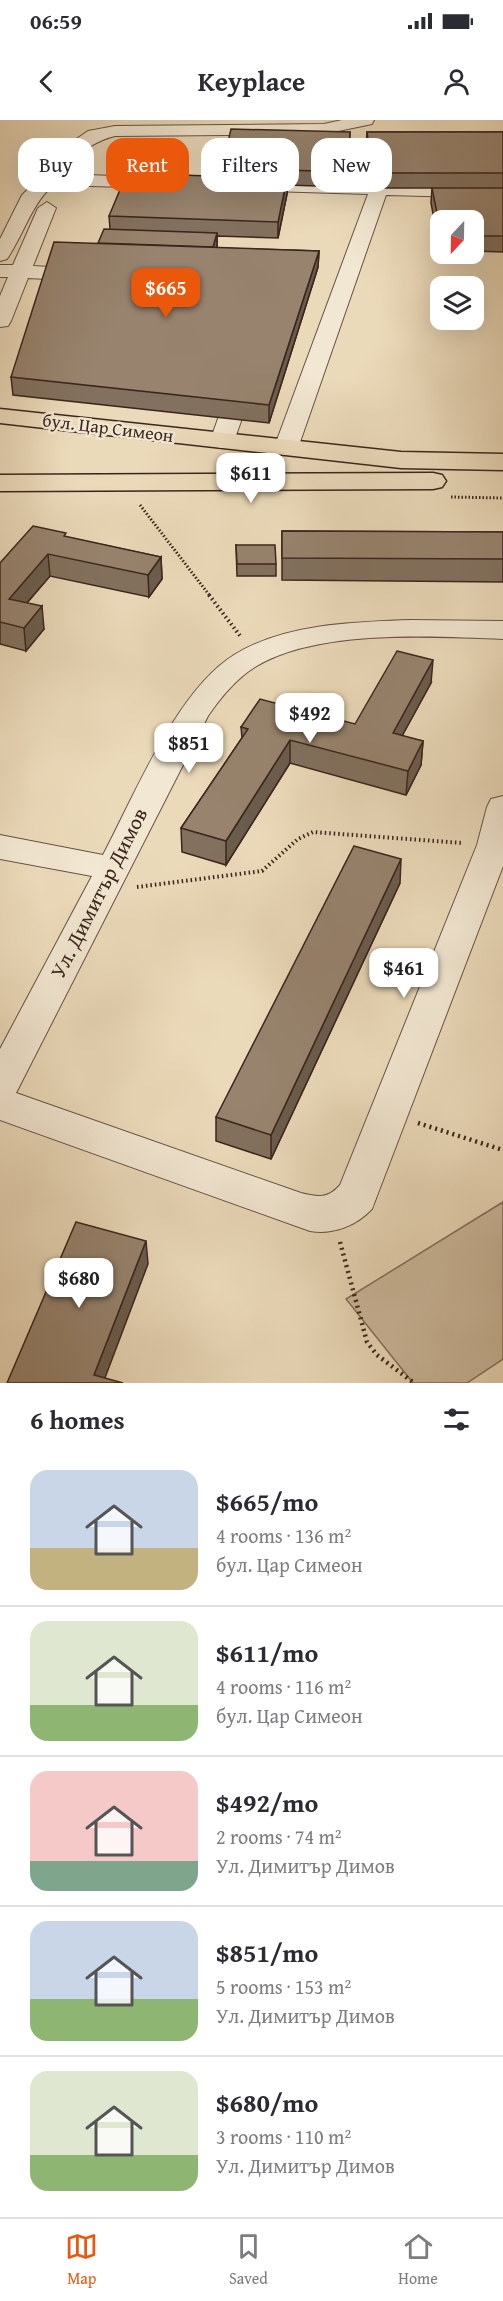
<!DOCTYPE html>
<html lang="en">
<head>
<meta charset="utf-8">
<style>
	body { margin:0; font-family:"Gentium Book Plus",serif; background:#f7f7f7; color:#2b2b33; height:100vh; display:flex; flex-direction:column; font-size:22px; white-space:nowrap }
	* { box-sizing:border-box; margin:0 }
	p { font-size:20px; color:#7c7c81 }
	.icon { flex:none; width:33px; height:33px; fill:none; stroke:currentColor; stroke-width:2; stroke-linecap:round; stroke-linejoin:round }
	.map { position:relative; height:1263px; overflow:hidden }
	.drawer { display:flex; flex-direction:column; background:#fff; flex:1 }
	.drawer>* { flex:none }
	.hud { position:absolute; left:18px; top:18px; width:468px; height:54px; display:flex; gap:12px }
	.needle { width:39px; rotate:202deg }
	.fabs { position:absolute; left:430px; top:90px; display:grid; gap:12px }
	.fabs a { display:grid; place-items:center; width:54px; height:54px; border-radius:12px; background:#fff; box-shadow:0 6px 24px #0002; font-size:30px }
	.price { position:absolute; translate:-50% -51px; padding:0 14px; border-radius:12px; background:#fff; color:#222; font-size:20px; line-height:39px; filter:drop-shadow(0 2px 3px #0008) }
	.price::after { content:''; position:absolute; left:50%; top:36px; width:18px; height:14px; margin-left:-9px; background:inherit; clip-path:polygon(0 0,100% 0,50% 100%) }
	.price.active { background:#ea580c; color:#fff }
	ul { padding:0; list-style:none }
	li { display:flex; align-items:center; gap:18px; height:150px; padding:0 30px }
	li+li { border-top:2px solid #e1e1e2 }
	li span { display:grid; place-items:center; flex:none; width:168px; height:120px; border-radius:18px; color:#555 }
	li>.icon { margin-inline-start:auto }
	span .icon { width:72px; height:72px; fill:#fffc; stroke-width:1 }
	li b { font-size:26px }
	h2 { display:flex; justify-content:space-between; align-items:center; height:72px; padding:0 30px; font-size:26px }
	.pill { padding:0 21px; border-radius:18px; background:#fff; box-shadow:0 6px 24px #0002; font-size:21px; line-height:54px }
	.pill.active { background:#ea580c; color:#fff }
	.status { display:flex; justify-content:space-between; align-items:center; height:42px; padding:0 30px; background:#fff; direction:ltr }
	.status svg { height:16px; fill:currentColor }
	header { display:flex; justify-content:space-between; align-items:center; height:78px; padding:0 30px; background:#fff; font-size:27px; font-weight:700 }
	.tabs { display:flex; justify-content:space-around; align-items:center; height:84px; border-top:2px solid #e1e1e2; background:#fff; font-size:16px; color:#7c7c81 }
	.tabs a { display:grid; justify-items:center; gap:3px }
	.tabs .active { color:#ea580c }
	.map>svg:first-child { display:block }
</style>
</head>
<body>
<div class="status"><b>06:59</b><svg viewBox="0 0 49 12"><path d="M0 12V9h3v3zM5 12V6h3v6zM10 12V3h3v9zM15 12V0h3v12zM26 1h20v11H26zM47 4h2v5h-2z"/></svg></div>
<header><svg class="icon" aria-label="back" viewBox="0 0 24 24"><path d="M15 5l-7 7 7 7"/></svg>Keyplace<svg class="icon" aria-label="person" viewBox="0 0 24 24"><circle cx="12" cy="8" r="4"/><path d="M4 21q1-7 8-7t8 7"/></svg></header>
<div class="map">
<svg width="503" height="1263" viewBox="0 0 503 1263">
	<rect width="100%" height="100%" fill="#ebdaba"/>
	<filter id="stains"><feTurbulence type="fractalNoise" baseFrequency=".00333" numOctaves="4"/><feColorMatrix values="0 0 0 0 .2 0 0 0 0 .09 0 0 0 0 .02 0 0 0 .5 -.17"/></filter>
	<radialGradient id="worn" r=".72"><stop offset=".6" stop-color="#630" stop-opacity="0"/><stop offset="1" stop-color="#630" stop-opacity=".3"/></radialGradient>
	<polygon fill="#cdbb9f" stroke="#84705e" stroke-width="1.5" points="503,1082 503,1239 467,1263 413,1263 346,1179"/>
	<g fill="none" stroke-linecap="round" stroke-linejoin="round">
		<defs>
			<g id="minor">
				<path d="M342 0H374L372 4 324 14 115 16C96 20 85 32 68 36L59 31 88 11 115 6 324 4Z"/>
				<path d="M61 37 70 42 62 54 165 58 174 63 165 68 53 65C31 85 24 114 7 139L0 141V119L22 75 43 55 55 38Z"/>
				<polygon points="245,60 503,66 503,78 386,75 298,328 295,333 286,335 277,333 274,328 368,74 239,70 236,66"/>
				<polygon points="47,82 56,88 33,146 86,149 93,151 96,155 93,159 86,161 28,158 11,201 8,206 0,207 0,176 8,157 0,157 0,145 13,145 38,88"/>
				<polygon points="223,265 247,268 251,273 234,321 231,326 222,328 213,326 210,321 225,279 215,277 211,272 215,267"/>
				<path d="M411 500 503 501V519C433 516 316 509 255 547 236 559 221 577 208 596L16 973 301 1073C318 1077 328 1079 340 1065L477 725 487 687 491 679 503 676V746L372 1089C356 1106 333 1115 310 1111L0 1000V929L92 756 0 739V715L103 735C134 676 177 570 234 535 284 504 353 502 411 500Z"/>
			</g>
			<g id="major">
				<polygon points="0,289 401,332 503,334 503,350 401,348 0,303"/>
				<polygon points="433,353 442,355 446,361 442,367 433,369 0,371 0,355"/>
			</g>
		</defs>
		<use href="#minor" stroke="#675244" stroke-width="2"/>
		<use href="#major" stroke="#3b251c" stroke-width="3"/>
		<g stroke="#3b251c" stroke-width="3" stroke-dasharray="1.5 2" stroke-linecap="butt">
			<polyline points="451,377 503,378"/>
			<polyline points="140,385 210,476"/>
		</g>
		<g stroke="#3b251c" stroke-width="4" stroke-dasharray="1.5 3" stroke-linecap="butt">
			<polyline points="209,475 241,517"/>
			<polyline points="137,767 262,751 298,719 313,712 462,723"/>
		</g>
		<g stroke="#3b251c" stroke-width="4.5" stroke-dasharray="2 4" stroke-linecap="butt">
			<polyline points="418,1003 503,1030"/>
			<polyline points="340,1122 367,1222 377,1235 414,1263"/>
		</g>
		<use href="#minor" fill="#f2e7d2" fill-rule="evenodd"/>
		<use href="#major" fill="#ebdaba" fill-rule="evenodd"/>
	</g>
	<g fill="#82715f" stroke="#3b251c" stroke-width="1.5">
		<polygon points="350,12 347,67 287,65 287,74 278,118 217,116 217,128 319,131 318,147 269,303 13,275 11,257 98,124 110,109 109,96 223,56 222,48"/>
		<polygon points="367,12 503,12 503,132 474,131 474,100 441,100 440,131 431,83 432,68 372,68 366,26"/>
		<polygon points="282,411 503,412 503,462 282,460"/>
		<polygon points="66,417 161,437 162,459 149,477 50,456 27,483 44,509 26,531 0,524 0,443"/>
		<polygon points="236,425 276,444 276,456 237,456"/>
		<polygon points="431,563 402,616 423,621 421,645 406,675 290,643 226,745 182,732 181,708 242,618 241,607 355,604"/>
		<polygon points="400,763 271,1039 216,1021 216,997"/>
	</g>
	<g fill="#6a5c4d" stroke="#3b251c" stroke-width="1.5">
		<polygon points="287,59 287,74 278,118 278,102"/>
		<polygon points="217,113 217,126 214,141 213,127"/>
		<polygon points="319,131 318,147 269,303 269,285"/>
		<polygon points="48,434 50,456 11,501 9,479"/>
		<polygon points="161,437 162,459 149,477 148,455"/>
		<polygon points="42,486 44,509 26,531 24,508"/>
		<polygon points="433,540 431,563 391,636 393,613"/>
		<polygon points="290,620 290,643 226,745 226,721"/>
		<polygon points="423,621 421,645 406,675 408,651"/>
		<polygon points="401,739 400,763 271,1039 271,1015"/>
		<polygon points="146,1121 148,1144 103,1263 94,1255"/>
	</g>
	<g fill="#97836e" stroke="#3b251c" stroke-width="1.5">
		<polygon points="231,9 350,12 348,52 222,48"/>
		<polygon points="367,12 503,12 503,53 373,53"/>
		<polygon points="127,53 287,59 278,102 109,96"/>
		<polygon points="432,68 503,68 503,116 474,116 474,100 441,100 441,113"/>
		<polygon points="104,109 217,113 213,127 98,123"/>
		<polygon points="54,122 319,131 269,285 11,257"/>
		<polygon points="33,406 66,413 64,416 161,437 148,455 48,434 9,479 42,486 24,508 0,502 0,443"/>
		<polygon points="282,411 503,412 503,439 282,438"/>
		<polygon points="236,425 275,425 276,444 237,444"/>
		<polygon points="397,531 433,540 393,613 423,621 408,651 290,620 226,721 181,708 248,609 241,607 260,579 355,604"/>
		<polygon points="354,726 401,739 271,1015 216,997"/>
		<polygon points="76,1102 146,1121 94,1255 123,1263 7,1263"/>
	</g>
	<g text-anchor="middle" stroke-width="5" stroke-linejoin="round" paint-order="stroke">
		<g font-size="18" fill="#3b251c" stroke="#f2e7d2">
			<text transform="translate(108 308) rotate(7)" y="6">бул. Цар Симеон</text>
		</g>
		<g font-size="21" fill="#3b251c" stroke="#f2e7d2">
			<text transform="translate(99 773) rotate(-63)" y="7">Ул. Димитър Димов</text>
		</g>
	</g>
	<rect width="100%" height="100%" filter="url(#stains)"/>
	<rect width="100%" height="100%" fill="url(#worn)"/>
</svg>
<div class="fabs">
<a><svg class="needle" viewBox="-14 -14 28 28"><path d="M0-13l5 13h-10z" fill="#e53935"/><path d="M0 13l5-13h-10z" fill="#7c7c81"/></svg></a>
<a><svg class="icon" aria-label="layers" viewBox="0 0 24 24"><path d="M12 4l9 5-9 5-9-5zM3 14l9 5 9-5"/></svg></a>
</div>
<b class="price active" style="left:166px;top:199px">$665</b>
<b class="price" style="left:251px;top:384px">$611</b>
<b class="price" style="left:310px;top:624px">$492</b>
<b class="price" style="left:189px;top:654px">$851</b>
<b class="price" style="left:404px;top:879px">$461</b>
<b class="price" style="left:79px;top:1189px">$680</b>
<div class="hud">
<a class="pill">Buy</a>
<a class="pill active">Rent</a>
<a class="pill">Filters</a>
<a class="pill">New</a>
</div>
</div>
<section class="drawer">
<h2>6 homes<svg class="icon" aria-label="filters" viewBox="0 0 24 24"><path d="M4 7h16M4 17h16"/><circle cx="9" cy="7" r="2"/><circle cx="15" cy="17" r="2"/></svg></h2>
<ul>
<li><span style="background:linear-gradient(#c9d6e8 65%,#c2b280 0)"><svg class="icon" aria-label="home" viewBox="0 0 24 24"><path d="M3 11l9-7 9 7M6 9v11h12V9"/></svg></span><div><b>$665/mo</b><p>4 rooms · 136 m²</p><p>бул. Цар Симеон</p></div></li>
<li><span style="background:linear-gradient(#dfe7d0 70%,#8fb573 0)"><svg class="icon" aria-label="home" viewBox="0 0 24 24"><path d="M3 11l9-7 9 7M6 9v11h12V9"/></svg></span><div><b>$611/mo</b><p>4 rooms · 116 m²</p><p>бул. Цар Симеон</p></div></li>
<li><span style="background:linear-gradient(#f6c9c9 75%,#7fa58c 0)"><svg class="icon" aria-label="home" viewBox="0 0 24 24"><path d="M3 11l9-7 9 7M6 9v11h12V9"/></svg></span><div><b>$492/mo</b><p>2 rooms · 74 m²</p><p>Ул. Димитър Димов</p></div></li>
<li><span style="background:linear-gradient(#c9d6e8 65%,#8fb573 0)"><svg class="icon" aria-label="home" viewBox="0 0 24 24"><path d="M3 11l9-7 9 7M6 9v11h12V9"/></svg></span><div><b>$851/mo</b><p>5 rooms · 153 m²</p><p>Ул. Димитър Димов</p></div></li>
<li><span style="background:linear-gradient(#dfe7d0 70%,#8fb573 0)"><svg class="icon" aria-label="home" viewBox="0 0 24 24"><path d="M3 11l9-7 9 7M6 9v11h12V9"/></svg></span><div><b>$680/mo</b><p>3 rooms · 110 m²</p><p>Ул. Димитър Димов</p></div></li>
</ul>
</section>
<nav class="tabs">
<a class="active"><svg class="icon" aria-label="map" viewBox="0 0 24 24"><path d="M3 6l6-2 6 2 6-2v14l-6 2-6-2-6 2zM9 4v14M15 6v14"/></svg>Map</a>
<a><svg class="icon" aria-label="saved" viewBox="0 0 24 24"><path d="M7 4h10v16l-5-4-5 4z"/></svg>Saved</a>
<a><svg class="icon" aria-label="home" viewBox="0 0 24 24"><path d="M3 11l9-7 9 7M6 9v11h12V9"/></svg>Home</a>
</nav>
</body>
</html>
